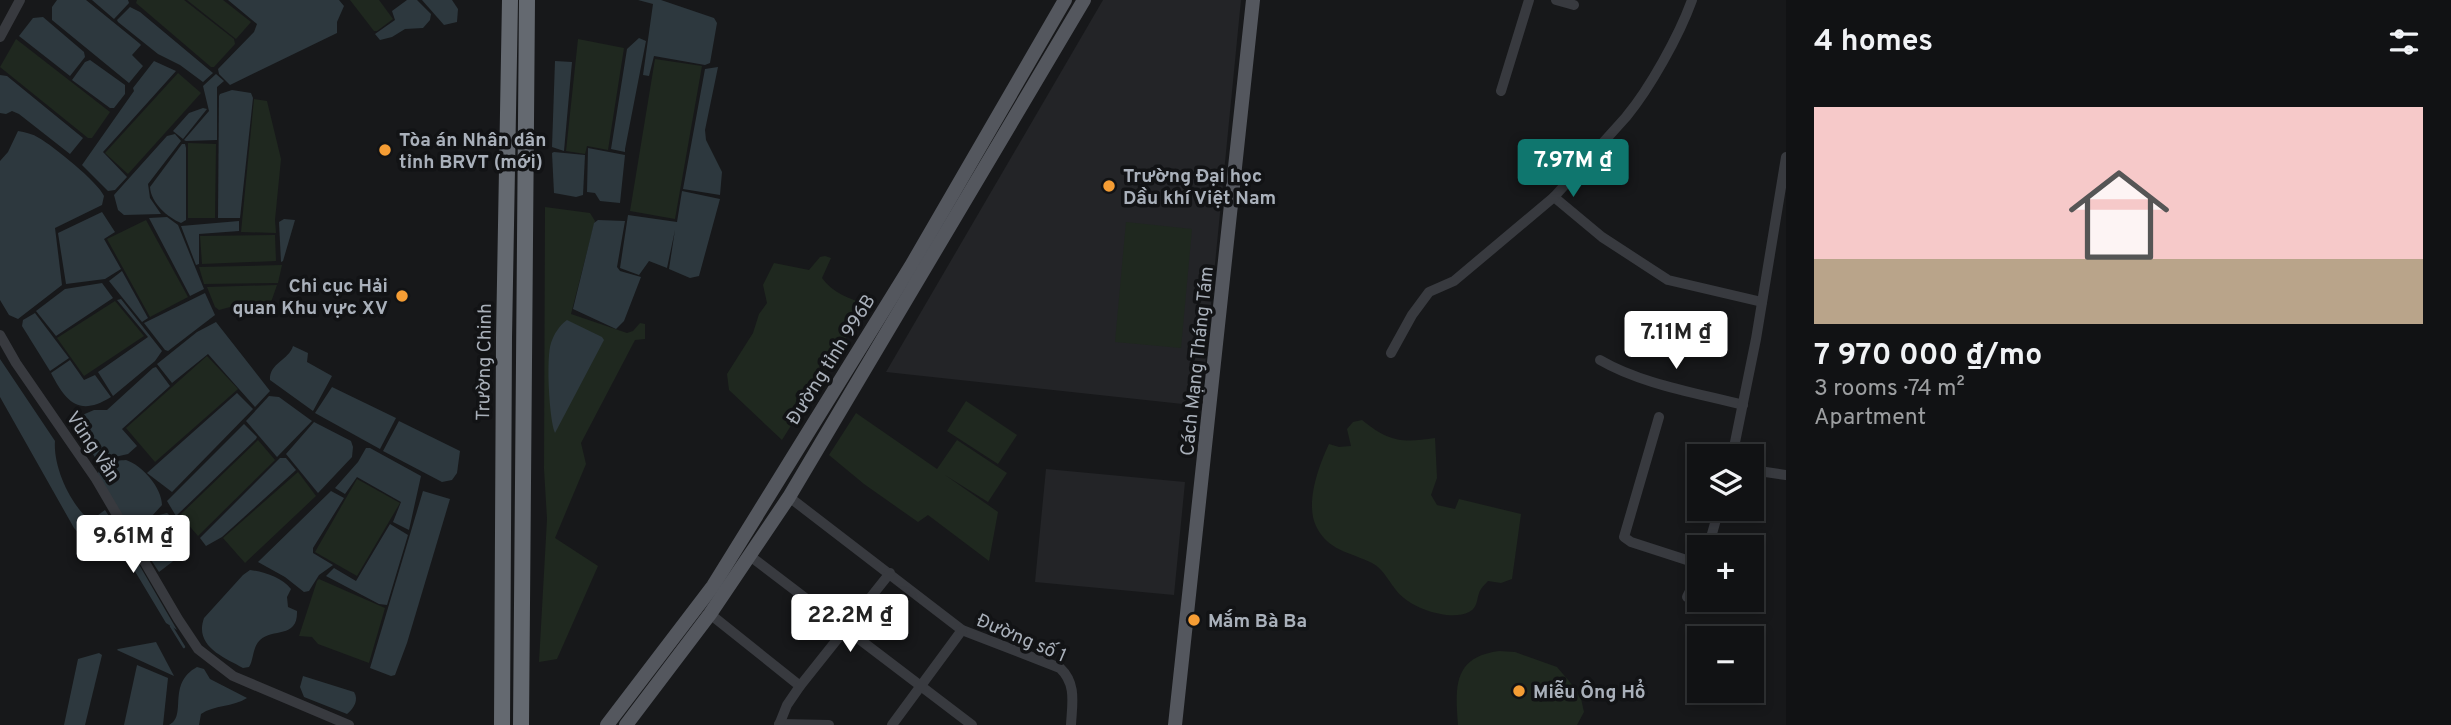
<!DOCTYPE html>
<html lang="en">
<head>
<meta charset="utf-8">
<style>
	body { margin:0; font-family:Overpass,sans-serif; background:#1e2022; color:#f1f3f6; height:100vh; display:flex; flex-direction:column; font-size:26px; white-space:nowrap }
	* { box-sizing:border-box; margin:0 }
	p { font-size:23px; color:#9c9ea0 }
	.icon { flex:none; width:38px; height:38px; fill:none; stroke:currentColor; stroke-width:2; stroke-linecap:round; stroke-linejoin:round }
	.map { position:relative; flex:1; overflow:hidden }
	.details { display:flex; flex-direction:column; background:#111214; width:665px }
	.details>* { flex:none }
	.tools { position:absolute; left:1687px; top:444px; display:grid; gap:14px }
	.tools a { display:grid; place-items:center; width:77px; height:77px; border-radius:0px; background:#111214; box-shadow:0 4px 10px #0003,0 0 0 2px #303234; font-size:35px }
	.price { position:absolute; translate:-50% -60px; padding:0 16px; border-radius:7px; background:#fff; color:#222; font-size:23px; line-height:46px; filter:drop-shadow(0 2px 4px #0008) }
	.price::after { content:''; position:absolute; left:50%; top:42px; width:21px; height:16px; margin-left:-10px; background:inherit; clip-path:polygon(0 0,100% 0,50% 100%) }
	.price.active { background:#0f766e; color:#fff }
	ul { padding:0; list-style:none }
	li { display:grid; align-content:center; gap:14px; height:371px; padding:0 28px }
	li span { display:grid; place-items:center; height:217px; border-radius:0px; color:#555 }
	li>.icon { margin-inline-start:auto }
	span .icon { width:126px; height:126px; fill:#fffc; stroke-width:1 }
	li b { font-size:30px }
	h2 { display:flex; justify-content:space-between; align-items:center; height:84px; padding:0 28px; font-size:30px }
	main { display:flex; flex:1; min-height:0 }
	.map>svg:first-child { display:block }
</style>
</head>
<body>
<main>
<div class="map">
<svg width="1786" height="725" viewBox="0 0 1786 725">
	<rect width="100%" height="100%" fill="#17181a"/>
	<g fill="#232427">
		<polygon points="1103,0 1241,0 1201,406 886,372"/>
		<polygon points="1046,469 1185,482 1174,595 1035,582"/>
	</g>
	<g fill="#1f281f">
		<polygon points="137,0 184,0 234,39 235,44 214,67 211,67 136,3"/>
		<polygon points="187,0 223,0 251,22 236,39"/>
		<polygon points="350,0 379,0 393,19 377,31 374,31"/>
		<polygon points="16,39 110,112 92,138 88,138 0,67"/>
		<polygon points="578,39 624,48 608,150 587,146 585,154 566,151"/>
		<polygon points="655,59 702,66 675,219 630,211"/>
		<polygon points="178,73 201,93 128,174 105,153"/>
		<polygon points="254,99 267,101 281,159 275,220 276,233 241,232"/>
		<polygon points="188,143 216,144 215,218 188,218"/>
		<polygon points="545,207 590,213 595,221 571,314 627,333 633,331 640,323 645,324 645,339 635,340 581,443 586,464 555,538 598,566 557,659 539,662 547,519 544,469"/>
		<polygon points="146,220 188,297 150,317 107,239"/>
		<polygon points="1126,222 1192,229 1181,348 1115,342"/>
		<polygon points="275,235 276,261 202,264 200,236"/>
		<path d="M825 256 831 258 822 278C833 293 849 299 867 304L782 440 729 390 727 374 753 333 759 314 767 303 763 285 774 263 809 270 820 257Z"/>
		<polygon points="282,265 278,283 204,284 199,267"/>
		<polygon points="277,285 270,305 249,302 219,310 215,307 207,287"/>
		<polygon points="115,301 144,336 84,376 57,338"/>
		<polygon points="207,356 238,389 155,462 126,428"/>
		<polygon points="966,401 1017,435 998,464 947,431"/>
		<polygon points="856,413 937,469 957,440 1007,473 988,502 945,475 998,512 989,561 928,515 918,522 864,484 829,455"/>
		<path d="M1362 420C1389 442 1402 443 1435 438L1437 478 1431 495 1437 505 1455 509 1459 499 1521 514 1512 579 1501 583 1488 581C1486 583 1483 586 1481 589 1476 597 1479 607 1469 612 1452 621 1418 610 1404 598 1391 588 1386 570 1372 563 1350 552 1328 551 1316 526 1305 503 1319 465 1329 444L1339 447 1351 446 1347 429 1353 422Z"/>
		<polygon points="258,440 275,460 198,536 180,515"/>
		<polygon points="298,472 316,496 245,563 223,538"/>
		<polygon points="357,479 400,503 357,576 315,552"/>
		<polygon points="319,579 385,608 369,663 318,644 312,637 299,636 317,581"/>
		<path d="M1499 651 1515 652 1557 667 1580 694 1584 712 1577 725H1458C1455 687 1453 657 1499 651Z"/>
	</g>
	<g fill="#2d383e">
		<polygon points="57,0 86,0 139,43 141,45 132,55 143,66 129,83 52,20 52,7"/>
		<polygon points="92,0 128,0 129,3 114,19"/>
		<polygon points="228,0 339,0 344,6 337,22 337,33 230,85 219,74 218,69 254,32 257,24"/>
		<polygon points="407,0 417,0 431,14 430,20 423,28 405,29 392,37 380,40 375,34 395,20 392,11"/>
		<polygon points="422,0 452,0 458,9 457,22 444,25"/>
		<polygon points="638,0 661,0 714,18 717,23 710,63 705,65 654,56 649,76 643,75 653,4"/>
		<polygon points="130,7 140,12 213,73 203,82 180,65 158,54 118,22 117,20"/>
		<polygon points="43,17 84,52 85,57 70,76 19,36 33,18"/>
		<polygon points="639,38 646,41 625,149 625,152 611,149 627,49"/>
		<polygon points="90,60 125,85 125,94 114,108 110,108 72,80 85,62"/>
		<polygon points="154,61 176,71 103,152 127,177 115,190 108,191 82,165 134,91 133,88"/>
		<polygon points="555,61 572,62 564,151 552,147"/>
		<polygon points="718,67 705,130 706,140 722,172 720,195 683,189 705,69"/>
		<polygon points="216,74 224,81 217,87 217,140 186,141 184,140 209,111 203,86"/>
		<polygon points="0,75 7,76 83,138 70,154 19,114 12,111 6,114 0,113"/>
		<polygon points="232,90 251,93 253,98 240,218 218,218 219,96 220,94"/>
		<polygon points="203,108 207,109 183,139 173,131 189,113"/>
		<path d="M18 131C25 132 33 134 39 138 53 146 98 182 104 196L102 205 55 228 62 285 18 319 9 315 0 300V161L8 152Z"/>
		<polygon points="175,134 181,141 148,184 150,198 161,214 124,215 118,210 114,195 167,136"/>
		<path d="M182 144H185L186 148V220L181 223C167 217 151 203 150 187Z"/>
		<polygon points="588,148 625,155 620,203 600,201 595,193 587,192"/>
		<polygon points="554,152 585,155 583,195 576,197 554,193 552,153"/>
		<polygon points="682,191 720,199 699,276 690,278 669,269 675,230 667,268 649,261 639,275 620,268 628,215 677,222"/>
		<polygon points="102,212 115,232 104,239 121,269 105,279 66,284 58,233"/>
		<polygon points="167,217 178,225 204,289 190,296 149,218"/>
		<polygon points="284,219 295,220 283,261 281,262 279,222"/>
		<polygon points="598,220 625,221 617,267 620,271 641,277 624,321 616,329 573,309 594,223"/>
		<polygon points="239,221 239,231 199,234 199,264 196,265 181,226"/>
		<polygon points="122,271 148,318 142,322 109,281"/>
		<polygon points="102,283 113,298 56,336 36,311 65,289"/>
		<polygon points="205,293 215,315 168,351 165,350 144,323"/>
		<polygon points="121,299 162,351 155,361 113,396 98,372 148,337 117,300"/>
		<polygon points="35,313 69,358 50,371 22,326 23,320"/>
		<path d="M567 320 602 337 604 340 555 433C549 419 546 357 551 343 554 334 559 326 567 320Z"/>
		<polygon points="216,322 270,391 255,407 208,354 172,383 157,364 197,332"/>
		<path d="M293 346 308 353 307 362 332 376 313 411 270 380C269 363 289 360 293 346Z"/>
		<path d="M0 359 55 441C53 466 69 501 87 518H94L105 510 130 549 177 630 166 623 118 543 105 534 82 537 74 528 0 397Z"/>
		<path d="M70 360 84 380 95 375 111 397C79 417 66 402 51 373Z"/>
		<polygon points="156,367 170,386 122,429 137,446 128,454 97,461 86,442 92,439 79,418 80,416 94,410 107,410 153,368"/>
		<polygon points="332,387 396,418 380,449 315,413"/>
		<polygon points="237,393 253,409 172,492 147,473"/>
		<polygon points="269,396 279,397 312,421 277,457 246,421"/>
		<polygon points="399,421 460,451 457,473 452,480 442,482 383,451"/>
		<polygon points="314,422 351,441 353,447 352,457 318,493 286,454"/>
		<polygon points="244,424 257,437 256,439 176,516 167,501"/>
		<polygon points="366,448 370,448 421,476 409,530 393,522 401,502 357,477 345,494 335,488 358,462"/>
		<polygon points="280,458 286,458 296,470 222,537 206,546 200,538"/>
		<path d="M126 460C142 465 162 488 162 505L151 517 167 513 184 529C188 553 176 559 159 572L136 537 139 529 147 522H143L134 529 128 526 98 474C100 460 115 461 126 460Z"/>
		<polygon points="331,491 344,498 313,548 313,553 333,565 319,575 309,591 304,592 285,577 258,562"/>
		<polygon points="423,491 450,499 407,643 395,675 391,676 370,668"/>
		<polygon points="390,524 408,535 387,605 379,604 326,576 334,568 356,581"/>
		<path d="M250 570C265 572 282 578 291 589L287 597 288 607 297 611C298 639 273 628 260 640 252 648 254 659 249 667L243 668C223 657 194 646 204 618L243 575Z"/>
		<polygon points="156,642 174,676 117,650 118,649"/>
		<polygon points="99,653 102,655 85,725 64,725 78,659"/>
		<polygon points="137,665 168,678 163,725 124,725"/>
		<path d="M197 667 204 669 210 679 247 698C233 707 214 705 201 714L199 725H169C188 716 166 684 197 667Z"/>
		<path d="M303 676 354 692C359 700 354 708 347 714L304 697 300 687Z"/>
	</g>
	<g fill="none" stroke-linecap="round" stroke-linejoin="round">
		<polyline stroke="#2d383e" stroke-width="2.5" points="171,626 184,647"/>
		<g stroke="#383a3f" stroke-width="10">
			<polyline points="1556,0 1574,5"/>
			<polyline points="0,37 20,0"/>
			<polyline points="1501,91 1529,0"/>
			<polyline points="1554,197 1602,237 1668,280 1762,302"/>
			<polyline points="0,335 16,363 96,479 178,619 198,649 233,676 349,725"/>
			<path d="M1391 353 1412 315 1429 292 1454 281 1554 197 1626 117C1650 88 1679 36 1692 0"/>
			<path d="M1600 360C1641 384 1697 393 1743 405"/>
			<polyline points="1659,417 1624,537 1631,542 1699,564"/>
			<polyline points="1732,457 1756,339 1786,157"/>
			<polyline points="1752,470 1786,475"/>
			<path d="M789 497 962 630 1060 668C1077 684 1072 704 1071 725"/>
			<polyline points="1708,548 1719,509"/>
			<polyline points="750,556 972,725"/>
			<polyline points="1687,597 1699,573"/>
			<polyline points="710,614 800,686"/>
			<polyline points="779,724 829,725"/>
			<polyline points="779,725 787,705 800,686 890,573"/>
			<polyline points="892,725 962,630"/>
		</g>
		<g stroke="#54575e" stroke-width="14">
			<polyline points="607,725 713,586 911,266 1065,0"/>
			<polyline points="626,725 710,614 789,497 1084,0"/>
			<polyline points="1175,725 1253,0"/>
		</g>
		<g stroke="#646970" stroke-width="16">
			<polyline points="502,725 504,338 510,0"/>
			<polyline points="521,725 527,0"/>
		</g>
	</g>
	<g fill="#f59d34" stroke="#121315" stroke-width="2.5">
		<circle cx="385" cy="150" r="7"/>
		<circle cx="1109" cy="186" r="7"/>
		<circle cx="402" cy="296" r="7"/>
		<circle cx="1194" cy="620" r="7"/>
		<circle cx="1519" cy="691" r="7"/>
	</g>
	<g text-anchor="middle" stroke-width="7" stroke-linejoin="round" paint-order="stroke">
		<g font-size="19" font-weight="bold" fill="#a9b0ba" stroke="#121315" text-anchor="start">
			<text x="399" y="146">Tòa án Nhân dân<tspan x="399" dy="22">tỉnh BRVT (mới)</tspan></text>
			<text x="1123" y="182">Trường Đại học<tspan x="1123" dy="22">Dầu khí Việt Nam</tspan></text>
			<text x="388" y="292" text-anchor="end">Chi cục Hải<tspan x="388" dy="22">quan Khu vực XV</tspan></text>
			<text x="1208" y="627">Mắm Bà Ba</text>
			<text x="1533" y="698">Miễu Ông Hổ</text>
		</g>
		<g font-size="19" fill="#a9b0ba" stroke="#121315">
			<text transform="translate(830 359) rotate(-58)" y="7">Đường tỉnh 996B</text>
			<text transform="translate(1196 361) rotate(-84)" y="7">Cách Mạng Tháng Tám</text>
			<text transform="translate(483 362) rotate(-89)" y="7">Trường Chinh</text>
			<text transform="translate(94 446) rotate(56)" y="7">Vũng Vằn</text>
			<text transform="translate(1022 637) rotate(23)" y="7">Đường số 1</text>
		</g>
	</g>
</svg>
<div class="tools">
<a><svg class="icon" aria-label="layers" viewBox="0 0 24 24"><path d="M12 4l9 5-9 5-9-5zM3 14l9 5 9-5"/></svg></a>
<a>+</a>
<a>−</a>
</div>
<b class="price active" style="left:1573px;top:199px">7.97M ₫</b>
<b class="price" style="left:1676px;top:371px">7.11M ₫</b>
<b class="price" style="left:133px;top:575px">9.61M ₫</b>
<b class="price" style="left:850px;top:654px">22.2M ₫</b>
</div>
<section class="details">
<h2>4 homes<svg class="icon" aria-label="filters" viewBox="0 0 24 24"><path d="M4 7h16M4 17h16"/><circle cx="9" cy="7" r="2"/><circle cx="15" cy="17" r="2"/></svg></h2>
<ul>
<li><span style="background:linear-gradient(#f6c9c9 70%,#b9a48a 0)"><svg class="icon" aria-label="home" viewBox="0 0 24 24"><path d="M3 11l9-7 9 7M6 9v11h12V9"/></svg></span><div><b>7 970 000 ₫/mo</b><p>3 rooms · 74 m²</p><p>Apartment</p></div></li>
</ul>
</section>
</main>
</body>
</html>
